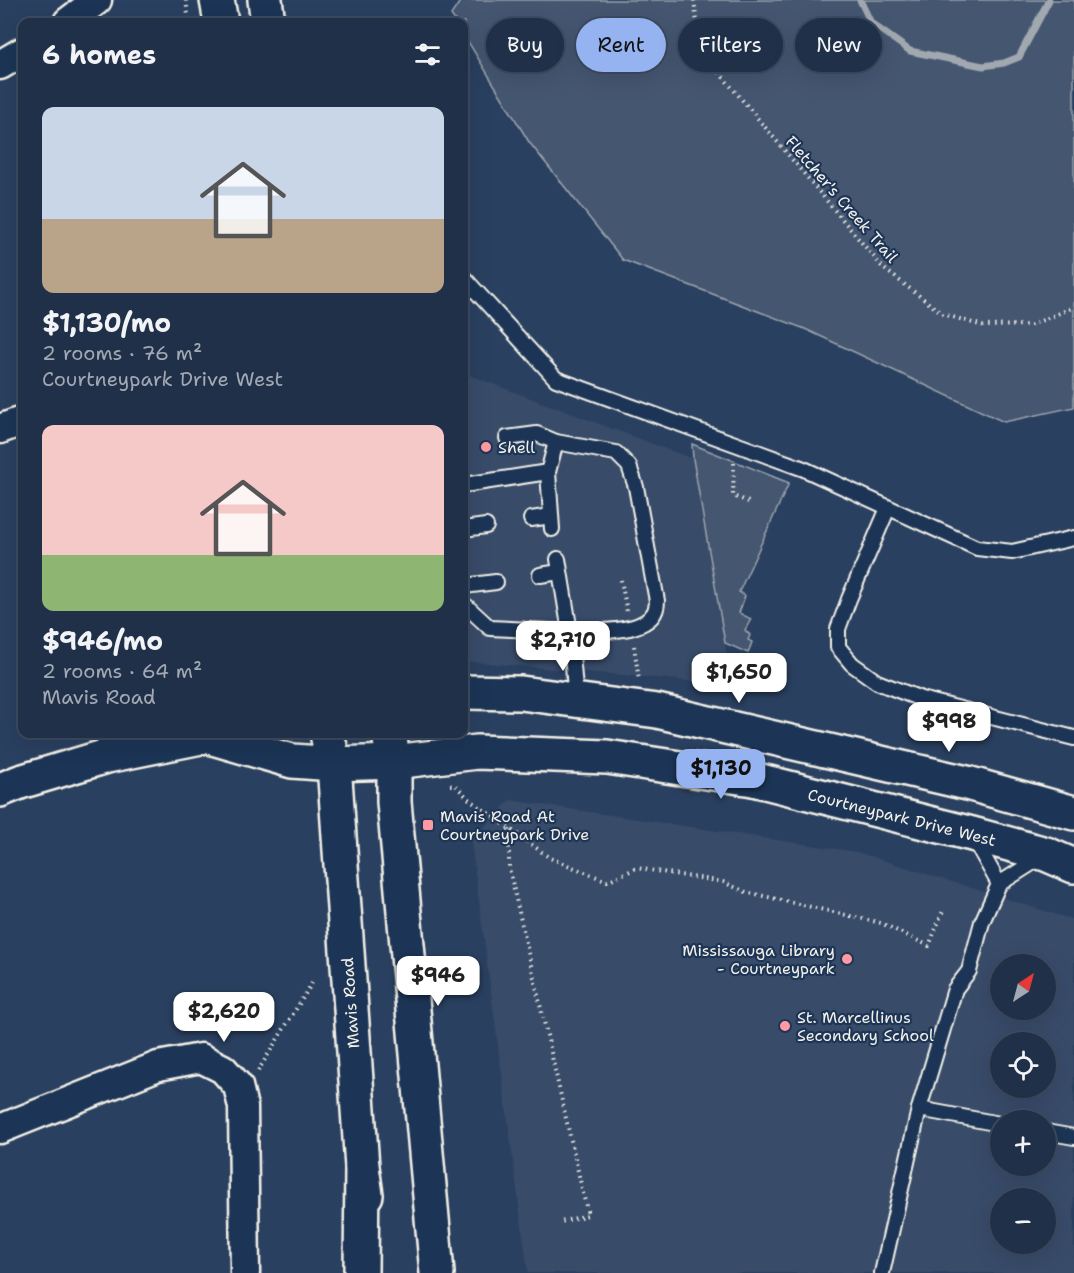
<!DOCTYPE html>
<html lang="en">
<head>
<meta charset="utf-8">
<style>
	body { margin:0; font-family:"Shantell Sans",sans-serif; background:#2d3c52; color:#f1f3f6; height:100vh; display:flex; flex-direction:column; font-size:22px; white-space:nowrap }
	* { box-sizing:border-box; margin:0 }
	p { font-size:20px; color:#a2a9b4 }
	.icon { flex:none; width:33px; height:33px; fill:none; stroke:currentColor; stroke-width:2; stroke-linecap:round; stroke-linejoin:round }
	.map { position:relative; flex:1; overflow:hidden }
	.details { position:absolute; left:18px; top:18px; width:450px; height:720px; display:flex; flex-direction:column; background:#203048; border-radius:12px; box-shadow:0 6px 24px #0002,0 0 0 2px #3d4b60 }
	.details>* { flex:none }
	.guide { position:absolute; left:486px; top:18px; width:498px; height:54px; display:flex; gap:12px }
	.needle { width:39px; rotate:36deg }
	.fabs { position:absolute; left:990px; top:954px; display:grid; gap:12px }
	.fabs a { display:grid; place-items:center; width:66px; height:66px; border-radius:50%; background:#203048; box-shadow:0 6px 24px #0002,0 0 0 2px #3d4b60; font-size:30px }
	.price { position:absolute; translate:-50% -51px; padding:0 14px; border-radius:12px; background:#fff; color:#222; font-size:20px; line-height:39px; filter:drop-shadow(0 2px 3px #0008) }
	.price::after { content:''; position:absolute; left:50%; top:36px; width:18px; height:14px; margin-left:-9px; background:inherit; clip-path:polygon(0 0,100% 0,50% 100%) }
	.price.on { background:#95b2f1; color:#111 }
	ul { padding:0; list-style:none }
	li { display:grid; align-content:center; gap:12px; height:318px; padding:0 24px }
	li span { display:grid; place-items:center; height:186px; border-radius:12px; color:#555 }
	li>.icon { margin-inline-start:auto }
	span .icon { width:108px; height:108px; fill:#fffc; stroke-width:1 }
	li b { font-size:26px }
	h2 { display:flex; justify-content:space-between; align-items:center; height:72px; padding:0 24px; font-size:26px }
	.tag { padding:0 21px; border-radius:27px; background:#203048; box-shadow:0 6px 24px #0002,0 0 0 2px #3d4b60; font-size:21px; line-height:54px }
	.tag.on { background:#95b2f1; color:#111 }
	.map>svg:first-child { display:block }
</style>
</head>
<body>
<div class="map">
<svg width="1074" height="1273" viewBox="0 0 1074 1273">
	<rect width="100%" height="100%" fill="#2a4060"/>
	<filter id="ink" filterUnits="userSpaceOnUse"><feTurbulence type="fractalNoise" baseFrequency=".0167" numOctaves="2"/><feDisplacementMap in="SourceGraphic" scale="12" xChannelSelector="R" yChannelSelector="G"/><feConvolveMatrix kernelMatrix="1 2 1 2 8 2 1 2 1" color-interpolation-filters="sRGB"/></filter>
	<g filter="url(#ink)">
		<g fill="#374c69" fill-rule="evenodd">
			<polygon points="464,373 693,459 732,685 464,661"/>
			<path d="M510 800 857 852 1074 920V1273H528L471 841ZM1000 964H1046V1010H1000ZM1000 1042H1046V1088H1000ZM1000 1120H1046V1166H1000ZM1000 1198H1046V1244H1000Z"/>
		</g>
		<g fill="#445771" stroke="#9ca4ac" stroke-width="1.5">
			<polygon points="461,0 1074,0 1074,407 1004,422 805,329 623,260 529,142 464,35 464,22 456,22 451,15"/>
			<polygon points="692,444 789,483 739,592 745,596 739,613 751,619 745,630 750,635 748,640 752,642 748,653 725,643 693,459"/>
		</g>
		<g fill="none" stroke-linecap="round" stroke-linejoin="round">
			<polyline stroke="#a1a8b0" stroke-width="7" points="860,0 871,23 910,51 983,66 1004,63 1019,57 1049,0"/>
			<defs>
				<g id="lane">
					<polyline points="464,278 556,379 804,469 977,548 1012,552 1074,538"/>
					<path d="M507 438 537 434 556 442 616 453 629 466 636 487 657 601C657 637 595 630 570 632L558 559"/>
					<polyline points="464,485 548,472"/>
					<polyline points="888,508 849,599 838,629 838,647 852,664 877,682 921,699 1074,738"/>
					<polyline points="531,519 551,516"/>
					<polyline points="464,529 486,526"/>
					<polyline points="552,529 548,472 556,442"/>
					<polyline points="540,575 560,572"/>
					<polyline points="464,586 496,582"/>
					<polyline points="464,604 490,628 570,632 576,700"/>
					<polyline points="974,839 999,884 1043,856"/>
					<polyline points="919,1109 1000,1124"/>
					<polyline points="1046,1132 1074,1137"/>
					<polyline points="882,1273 919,1109 955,989 969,971 982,922 999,884"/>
				</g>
				<g id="street">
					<polyline points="68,22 97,0"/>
					<polyline points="0,65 22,52"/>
					<polyline points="0,429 22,421"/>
					<polyline points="0,1129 158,1066 201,1058 223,1069 238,1086 243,1107 245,1273"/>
				</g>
				<g id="secondary">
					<polyline points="217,0 221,22"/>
					<polyline points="265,0 268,22"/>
					<polyline points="464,692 521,693 657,711 967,783 1074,813"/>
					<polyline points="327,734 334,764 362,1167 366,1195"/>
					<polyline points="389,734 394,762 394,802 437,1273"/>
					<polyline points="206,736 292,761 334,764 394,762 477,752 607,757 753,779 972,834 1046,854 1074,866"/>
					<polyline points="0,790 20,782 107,756 206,736 211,734"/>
				</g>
				<polyline id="highway" points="361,1273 362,1167"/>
			</defs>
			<use href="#lane" stroke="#f4f1e8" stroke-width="18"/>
			<use href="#street" stroke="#f4f1e8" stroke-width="33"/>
			<use href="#secondary" stroke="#f4f1e8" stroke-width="38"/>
			<use href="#highway" stroke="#f4f1e8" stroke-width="38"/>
			<g stroke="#f4f1e8" stroke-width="4" stroke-dasharray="1.5 4.5" stroke-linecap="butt">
				<polyline points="186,0 189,22"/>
				<polyline points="694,0 699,38 713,65 883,268 943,314 983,326 1031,325 1074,307"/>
				<polyline points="734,463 733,496 749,502"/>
				<polyline points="621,580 627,612"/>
				<polyline points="634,646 639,680"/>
				<polyline points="450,785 455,785 469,799 550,858 607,881 637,868 723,882 746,892 881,923 929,946 944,908"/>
				<polyline points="509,829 509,868 588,1215 561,1222"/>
				<polyline points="258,1071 312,983"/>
			</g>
			<use href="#lane" stroke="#1d3557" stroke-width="14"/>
			<use href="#street" stroke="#1d3557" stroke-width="28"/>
			<use href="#secondary" stroke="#1d3557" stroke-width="33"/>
			<use href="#highway" stroke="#1d3557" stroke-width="33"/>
		</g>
	</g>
	<g fill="#ff9aa2" stroke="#1d3557" stroke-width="2">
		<circle cx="486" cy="447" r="6"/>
		<rect x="422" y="819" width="12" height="12" rx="3"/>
		<circle cx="847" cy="959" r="6"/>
		<circle cx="785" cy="1026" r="6"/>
	</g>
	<g text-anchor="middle" stroke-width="4.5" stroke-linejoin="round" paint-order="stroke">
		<g font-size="16" fill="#f4f1e8" stroke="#1d3557">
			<text transform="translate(842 199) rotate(49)" y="6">Fletcher's Creek Trail</text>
			<text transform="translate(902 817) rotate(14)" y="6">Courtneypark Drive West</text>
			<text transform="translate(350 1003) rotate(-94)" y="6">Mavis Road</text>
		</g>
		<g font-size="16" fill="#f4f1e8" stroke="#1d3557" text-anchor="start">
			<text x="498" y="453">Shell</text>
			<text x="440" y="822">Mavis Road At<tspan x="440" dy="18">Courtneypark Drive</tspan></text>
			<text x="835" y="956" text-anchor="end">Mississauga Library<tspan x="835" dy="18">- Courtneypark</tspan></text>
			<text x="797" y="1023">St. Marcellinus<tspan x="797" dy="18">Secondary School</tspan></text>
		</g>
	</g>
</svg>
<div class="fabs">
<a><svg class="needle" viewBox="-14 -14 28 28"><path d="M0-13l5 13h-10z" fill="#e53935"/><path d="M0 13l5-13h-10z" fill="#a2a9b4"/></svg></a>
<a><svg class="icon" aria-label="locate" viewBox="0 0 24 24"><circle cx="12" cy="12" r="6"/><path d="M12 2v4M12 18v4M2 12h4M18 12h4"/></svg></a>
<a>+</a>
<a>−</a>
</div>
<b class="price" style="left:563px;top:672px">$2,710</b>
<b class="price" style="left:739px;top:704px">$1,650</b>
<b class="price" style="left:949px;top:753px">$998</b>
<b class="price on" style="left:721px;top:800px">$1,130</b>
<b class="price" style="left:438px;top:1007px">$946</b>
<b class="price" style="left:224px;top:1043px">$2,620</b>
<div class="guide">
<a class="tag">Buy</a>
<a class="tag on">Rent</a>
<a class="tag">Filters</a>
<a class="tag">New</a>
</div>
<section class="details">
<h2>6 homes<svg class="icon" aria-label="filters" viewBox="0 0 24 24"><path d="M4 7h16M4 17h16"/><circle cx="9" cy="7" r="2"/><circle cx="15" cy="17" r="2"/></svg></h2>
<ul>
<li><span style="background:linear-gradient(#c9d6e8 60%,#b9a48a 0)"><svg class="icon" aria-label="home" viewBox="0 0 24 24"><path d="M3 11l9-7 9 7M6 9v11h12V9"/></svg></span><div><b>$1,130/mo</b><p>2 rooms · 76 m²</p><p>Courtneypark Drive West</p></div></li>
<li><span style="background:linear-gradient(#f6c9c9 70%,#8fb573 0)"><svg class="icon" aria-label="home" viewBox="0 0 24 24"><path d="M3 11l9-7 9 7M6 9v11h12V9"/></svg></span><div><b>$946/mo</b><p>2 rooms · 64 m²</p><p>Mavis Road</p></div></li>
</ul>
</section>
</div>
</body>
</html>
